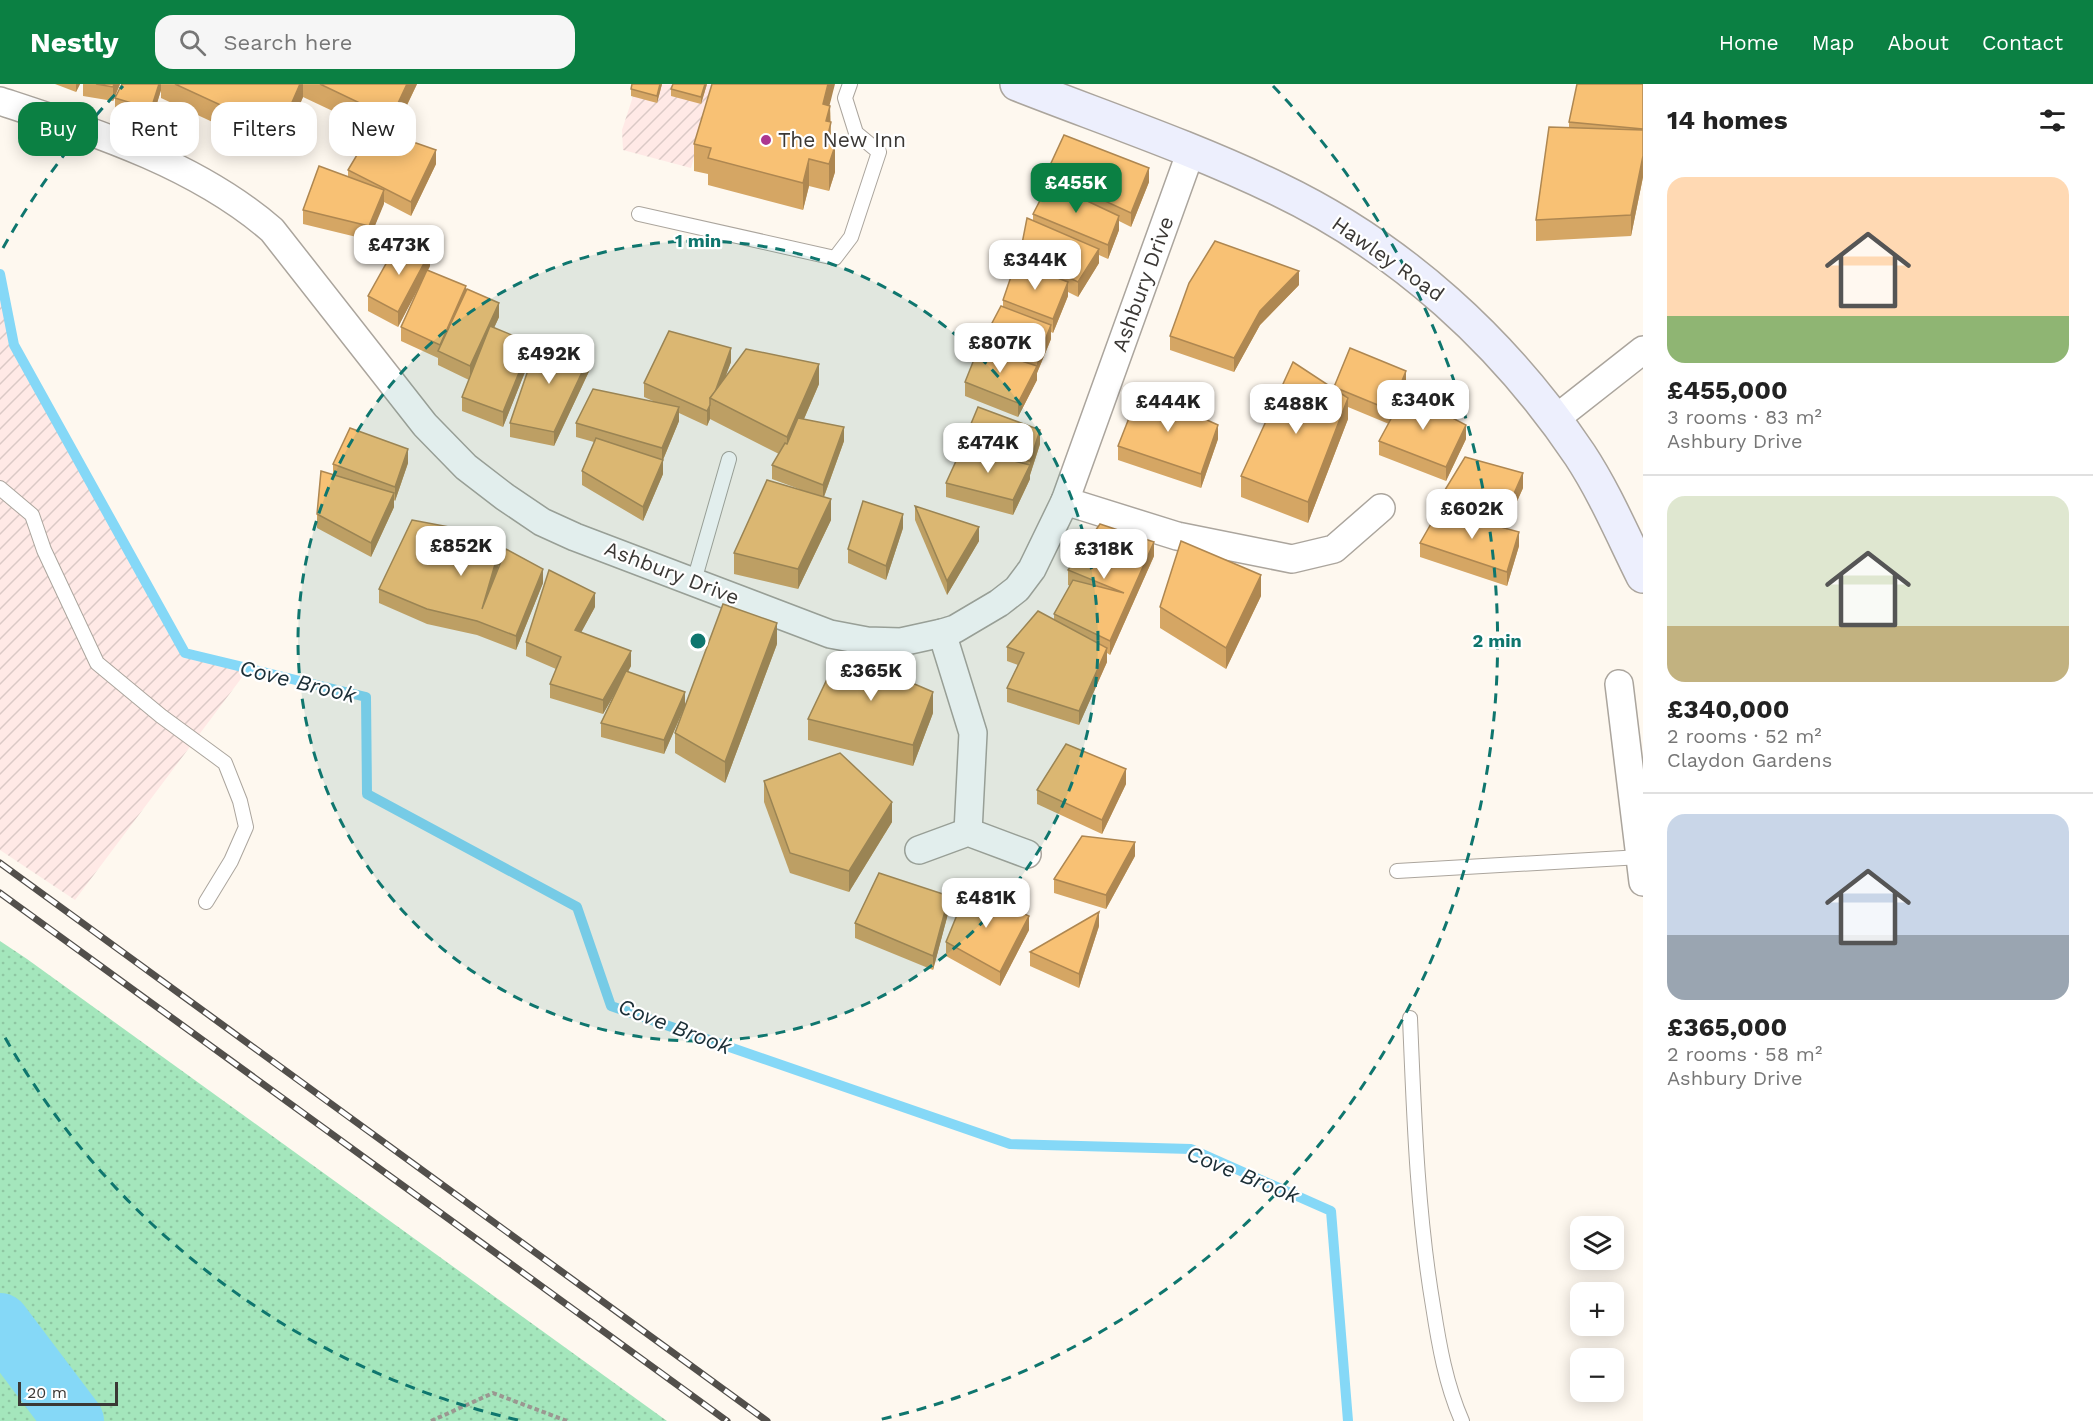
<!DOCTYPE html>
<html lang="en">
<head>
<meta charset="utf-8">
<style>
	body { margin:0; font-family:"Work Sans",sans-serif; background:#f6f6f6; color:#222; height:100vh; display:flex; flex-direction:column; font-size:22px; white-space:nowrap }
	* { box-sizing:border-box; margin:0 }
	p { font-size:20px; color:#767676 }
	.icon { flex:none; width:33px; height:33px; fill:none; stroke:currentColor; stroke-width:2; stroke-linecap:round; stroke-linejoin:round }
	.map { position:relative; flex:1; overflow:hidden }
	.details { display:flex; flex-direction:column; background:#fff; width:450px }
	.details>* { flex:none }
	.banner { position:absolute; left:18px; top:18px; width:570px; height:54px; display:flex; gap:12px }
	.controls { position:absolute; left:1570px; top:1132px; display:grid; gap:12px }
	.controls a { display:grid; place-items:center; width:54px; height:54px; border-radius:12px; background:#fff; box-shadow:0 3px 15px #0003; font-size:30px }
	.scale { position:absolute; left:18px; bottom:15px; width:100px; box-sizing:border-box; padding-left:6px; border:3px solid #3b3835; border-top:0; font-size:16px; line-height:21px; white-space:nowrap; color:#3b3835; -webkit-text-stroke:4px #fff; paint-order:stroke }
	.price { position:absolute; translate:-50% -51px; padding:0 14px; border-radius:12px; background:#fff; color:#222; font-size:20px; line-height:39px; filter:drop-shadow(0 2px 3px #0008) }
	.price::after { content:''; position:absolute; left:50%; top:36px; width:18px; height:14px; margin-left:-9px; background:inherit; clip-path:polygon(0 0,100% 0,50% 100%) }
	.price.active { background:#0b8043; color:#fff }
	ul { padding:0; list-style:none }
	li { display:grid; align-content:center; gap:12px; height:318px; padding:0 24px }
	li+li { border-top:2px solid #e0e0e0 }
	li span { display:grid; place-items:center; height:186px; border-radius:18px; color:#555 }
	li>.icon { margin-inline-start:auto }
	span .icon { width:108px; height:108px; fill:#fffc; stroke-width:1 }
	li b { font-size:26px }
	h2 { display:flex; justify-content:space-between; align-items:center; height:72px; padding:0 24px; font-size:26px }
	.tag { padding:0 21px; border-radius:18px; background:#fff; box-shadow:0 3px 15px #0003; font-size:21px; line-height:54px }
	.tag.active { background:#0b8043; color:#fff }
	header { display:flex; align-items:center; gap:36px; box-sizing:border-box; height:84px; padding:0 30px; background:#0b8043; color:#fff }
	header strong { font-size:28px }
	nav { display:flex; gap:33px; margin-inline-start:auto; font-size:21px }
	.search { width:420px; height:54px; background:#f6f6f6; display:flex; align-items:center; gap:15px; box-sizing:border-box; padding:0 21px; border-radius:18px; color:#767676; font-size:22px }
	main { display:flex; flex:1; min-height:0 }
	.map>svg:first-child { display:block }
</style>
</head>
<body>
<header>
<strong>Nestly</strong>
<div class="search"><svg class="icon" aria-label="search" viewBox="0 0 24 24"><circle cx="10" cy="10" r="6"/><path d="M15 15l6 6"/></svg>Search here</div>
<nav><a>Home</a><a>Map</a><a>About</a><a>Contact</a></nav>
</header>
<main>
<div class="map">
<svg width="1643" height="1337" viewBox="0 0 1643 1337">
	<defs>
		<pattern id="industrial-furrows" width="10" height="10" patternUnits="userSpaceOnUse" patternTransform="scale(1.5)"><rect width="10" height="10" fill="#ffe9e6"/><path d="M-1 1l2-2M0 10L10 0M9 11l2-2" fill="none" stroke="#dbc9c6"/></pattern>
		<pattern id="grass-dots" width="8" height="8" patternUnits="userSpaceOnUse" patternTransform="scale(1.5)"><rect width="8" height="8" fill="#a4e6bc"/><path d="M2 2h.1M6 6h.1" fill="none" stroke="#8ec6a2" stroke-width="1.8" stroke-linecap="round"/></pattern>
	</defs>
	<rect width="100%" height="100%" fill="#fef8ef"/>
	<g fill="url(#industrial-furrows)">
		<polygon points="637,0 715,0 691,84 623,66 622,46"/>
		<polygon points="0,191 14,261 185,569 249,584 75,816 0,766"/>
	</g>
	<polygon fill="url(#grass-dots)" points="0,857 27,875 667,1337 0,1337"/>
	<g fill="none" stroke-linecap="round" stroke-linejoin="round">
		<polyline stroke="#85d8f7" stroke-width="10" points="0,190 14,261 185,569 366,613 367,710 577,823 611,922 1010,1060 1191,1065 1331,1127 1348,1337"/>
		<polyline stroke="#85d8f7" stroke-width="60" points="0,1239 74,1337"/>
		<defs>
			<g id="lane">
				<polyline points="639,130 835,174 851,153 879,68 856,49 845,14 850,0"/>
				<polyline points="0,404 32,431 44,466 97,579 161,632 225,679 240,717 246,743 231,777 206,818"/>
				<polyline points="694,497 729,375"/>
				<polyline points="1397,787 1641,773"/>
				<path d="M1410 934C1414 1030 1417 1127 1433 1222 1439 1261 1446 1301 1462 1337"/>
			</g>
			<g id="street">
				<path d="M0 17C94 48 196 80 272 146L425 341 466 383 505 413 542 438 575 453 830 550 867 557 901 558 942 549 955 545 999 519 1017 505 1032 485 1065 417 1191 67"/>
				<polyline points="1554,336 1643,266"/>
				<polyline points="1065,417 1177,452 1292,475 1334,465 1381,424"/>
				<polyline points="942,549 973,649 968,748"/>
				<polyline points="1619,600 1643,798"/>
				<polyline points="919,766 968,748 1027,770"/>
			</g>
			<path id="secondary" d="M1017 0C1104 34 1193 64 1278 105 1401 164 1504 258 1580 371 1605 409 1623 452 1643 492"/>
		</defs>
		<use href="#lane" stroke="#aba59d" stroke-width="16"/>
		<use href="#street" stroke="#aba59d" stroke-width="30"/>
		<use href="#secondary" stroke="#aba59d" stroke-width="36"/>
		<polyline stroke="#9b9791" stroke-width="4" stroke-dasharray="4.5 3" stroke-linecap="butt" points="431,1337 493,1309 567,1337"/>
		<use href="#lane" stroke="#fff" stroke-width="14"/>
		<use href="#street" stroke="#fff" stroke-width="27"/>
		<use href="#secondary" stroke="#edeffd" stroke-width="33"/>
		<defs>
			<g id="rail">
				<polyline points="0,779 767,1337"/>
				<polyline points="0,809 727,1337"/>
			</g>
		</defs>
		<use href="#rail" stroke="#524f4b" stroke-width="7"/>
		<use href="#rail" stroke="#fff" stroke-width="4.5" stroke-dasharray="14" stroke-linecap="butt"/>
	</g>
	<g fill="#d5a664">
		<polygon points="55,0 80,0 76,8"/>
		<polygon points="83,0 120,0 113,17 83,12"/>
		<polygon points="122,0 417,0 393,51 436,80 411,132 384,118 369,156 303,140 303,126 348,92 348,86 373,46 303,13 279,69 161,14 161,6 151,39 115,28 115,14"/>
		<polygon points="632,0 662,0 657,19 631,12 631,5"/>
		<polygon points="707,0 701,20 671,12 671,5"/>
		<polygon points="1643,0 1643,93 1631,152 1536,157 1536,136 1569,44 1569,38"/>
		<polygon points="830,21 831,61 835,88 829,107 809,102 803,126 708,101 708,90 694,87 694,60"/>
		<polygon points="1046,90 1149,98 1131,143 1119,137 1119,146 1108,175 1099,171 1099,179 1078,213 1068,208 1068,212 1053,249 1051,248 1051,255 1037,289 1037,296 1018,333 965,312 965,298 982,264 982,258 1003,222 1003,216 1020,179 1020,170 1033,137 1033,130 1046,104"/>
		<polygon points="430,182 428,186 466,207 499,233 494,244 531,273 503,343 462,327 462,313 469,296 438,281 438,274 401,257 401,243 421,199 398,243 368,227 368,212"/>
		<polygon points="1299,201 1260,241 1234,288 1170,266 1170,252"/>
		<polygon points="731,278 725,293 819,300 804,335 844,357 824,413 831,436 798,505 734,490 734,469 799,405 772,395 772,381 779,370 710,335 707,342 679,329 679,337 663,376 663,390 643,437 582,401 582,387 594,358 576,353 576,339 653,317 644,313 644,299"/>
		<polygon points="591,283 554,362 510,353 510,339"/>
		<polygon points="1406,301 1395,328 1466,355 1446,397 1379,371 1379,357 1389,340 1348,323 1348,335 1308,439 1241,413 1241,392 1334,305 1334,303"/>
		<polygon points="1218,355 1201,404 1118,376 1118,362"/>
		<polygon points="963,359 1040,360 1030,391 1030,395 1013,431 946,413 946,399 963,364"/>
		<polygon points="408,379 395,417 394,416 394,423 371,473 317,444 317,430 333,390 333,380"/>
		<polygon points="1523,404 1505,444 1519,462 1507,502 1420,473 1420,459 1437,429 1437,419"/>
		<polygon points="915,422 979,457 947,511 915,436"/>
		<polygon points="903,444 886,496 848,479 848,465"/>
		<polygon points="460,450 500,477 497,486 543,499 516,566 477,551 427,540 379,519 379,505"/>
		<polygon points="1154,472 1110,571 1107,569 1107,578 1079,641 1007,618 1007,604 1018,581 1007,577 1007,563 1054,535 1054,530 1070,502 1068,501 1068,486"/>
		<polygon points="1261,512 1226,585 1160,544 1160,523"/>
		<polygon points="595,523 581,548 631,582 628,588 685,622 664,670 601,653 601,639 616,607 603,630 550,614 550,600 556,585 526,572 526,558"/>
		<polygon points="777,560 725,699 675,669 675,649"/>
		<polygon points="933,629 913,682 808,656 808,635"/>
		<polygon points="764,697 892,738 849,808 790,789 764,718"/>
		<polygon points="1126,700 1102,750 1037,720 1037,706"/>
		<polygon points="1135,772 1106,825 1054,809 1054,795"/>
		<polygon points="949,826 933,886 855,854 855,839"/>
		<polygon points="1099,842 1079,904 1030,882 1030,868"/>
		<polygon points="1029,846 1000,902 946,872 946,858"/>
	</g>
	<g fill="#ae8751">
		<polygon points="76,0 80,0 76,8"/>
		<polygon points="114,0 120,0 113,17 113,3"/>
		<polygon points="159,0 161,0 161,6 151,39 151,25"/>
		<polygon points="300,0 303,0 303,13 279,69 279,48"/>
		<polygon points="407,0 417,0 391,54 391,34"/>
		<polygon points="660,0 662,0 657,19 657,12"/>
		<polygon points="705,0 707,0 701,20 701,13"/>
		<polygon points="828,0 835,0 823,47 823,20"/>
		<polygon points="830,22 831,65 826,79 826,37"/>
		<polygon points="835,62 835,88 829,107 829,80"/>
		<polygon points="436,66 436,80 411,132 411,118"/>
		<polygon points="1643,72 1643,93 1631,152 1631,131"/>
		<polygon points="809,75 809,102 803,126 803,99"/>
		<polygon points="1149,84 1149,98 1131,143 1131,129"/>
		<polygon points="384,106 384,120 369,156 369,142"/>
		<polygon points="1119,132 1119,146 1108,175 1108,161"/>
		<polygon points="1099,165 1099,179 1078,213 1078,198"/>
		<polygon points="430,168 430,182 398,243 398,228"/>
		<polygon points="1299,187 1299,201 1260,241 1234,288 1234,274 1260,227"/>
		<polygon points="1068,198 1068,212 1053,249 1053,235"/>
		<polygon points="466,202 466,216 440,268 440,261"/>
		<polygon points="499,219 499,233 470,296 470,282"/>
		<polygon points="1051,241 1051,255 1037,289 1037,296 1018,333 1018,319 1037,283 1037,276"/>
		<polygon points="531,259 531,273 503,343 503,328"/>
		<polygon points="731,264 731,278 716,318 712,315"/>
		<polygon points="591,269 591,283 554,362 554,348"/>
		<polygon points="819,280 819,300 787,374 787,353"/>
		<polygon points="1406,287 1406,301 1390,340 1390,326"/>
		<polygon points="1348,314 1348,335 1308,439 1308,418"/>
		<polygon points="710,321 710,335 707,342 707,327"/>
		<polygon points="679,323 679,337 662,378 662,364"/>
		<polygon points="1218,341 1218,355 1201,404 1201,390"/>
		<polygon points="1466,341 1466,355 1446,397 1446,383"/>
		<polygon points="844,343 844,357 823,415 823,401"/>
		<polygon points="1040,346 1040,360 1030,391 1030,377"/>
		<polygon points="408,365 408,379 395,417 395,403"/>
		<polygon points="663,376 663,390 643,437 643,423"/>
		<polygon points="1030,381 1030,395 1013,431 1013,416"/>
		<polygon points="1523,389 1523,404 1505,444 1505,430"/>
		<polygon points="394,409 394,423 371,473 371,459"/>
		<polygon points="831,415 831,436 798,505 798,485"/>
		<polygon points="903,430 903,444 886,496 886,482"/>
		<polygon points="979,443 979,457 947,511 947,497"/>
		<polygon points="1519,448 1519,462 1507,502 1507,488"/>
		<polygon points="1154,458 1154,472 1110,571 1110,557"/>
		<polygon points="500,463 500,477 482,539 482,525"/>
		<polygon points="543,485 543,499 516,566 516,552"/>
		<polygon points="1261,491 1261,512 1226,585 1226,564"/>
		<polygon points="595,509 595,523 575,560 575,546"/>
		<polygon points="777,539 777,560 725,699 725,678"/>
		<polygon points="1107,564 1107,578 1079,641 1079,627"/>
		<polygon points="631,567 631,582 603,630 603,616"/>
		<polygon points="685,608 685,622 664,670 664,656"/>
		<polygon points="933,608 933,629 913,682 913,661"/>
		<polygon points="1126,685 1126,700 1102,750 1102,736"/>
		<polygon points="892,718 892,738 849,808 849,787"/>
		<polygon points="1135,758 1135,772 1106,825 1106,811"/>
		<polygon points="949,812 949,826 933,886 933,872"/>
		<polygon points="1099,828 1099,842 1079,904 1079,890"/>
		<polygon points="1029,832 1029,846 1000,902 1000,888"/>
	</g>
	<g fill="#f8c174" stroke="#ae8751" stroke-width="1.5">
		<polygon points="96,0 114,0 113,3"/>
		<polygon points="122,0 159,0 151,25 115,14"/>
		<polygon points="175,0 300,0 279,48"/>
		<polygon points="320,0 407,0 391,34"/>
		<polygon points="632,0 660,0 657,12 631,5"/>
		<polygon points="673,0 705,0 701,13 671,5"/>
		<polygon points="712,0 828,0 823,20 830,22 826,37 831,38 826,59 835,62 829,80 809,75 803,99 708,74 711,64 694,60"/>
		<polygon points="1577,0 1643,0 1643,45 1569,38"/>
		<polygon points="1549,43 1643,46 1643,72 1631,131 1536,136"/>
		<polygon points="373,44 436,66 411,118 348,86"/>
		<polygon points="1064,51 1149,84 1131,129 1046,90"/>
		<polygon points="319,82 384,106 369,142 303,126"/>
		<polygon points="1049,99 1119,132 1108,161 1033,130"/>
		<polygon points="1027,134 1099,165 1078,198 1020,170"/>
		<polygon points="1215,157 1299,187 1260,227 1234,274 1170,252 1189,199"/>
		<polygon points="397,160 430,168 398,228 368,212"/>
		<polygon points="1016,178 1068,198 1053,235 1003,216"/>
		<polygon points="427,186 466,202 440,261 401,243"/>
		<polygon points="467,205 499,219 470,282 438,267"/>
		<polygon points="1001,222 1051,241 1037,276 982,258"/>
		<polygon points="490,242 531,259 503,328 462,313"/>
		<polygon points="669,247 731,264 715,308 710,314 710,321 707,327 644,299"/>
		<polygon points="539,254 591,269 554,348 510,339"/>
		<polygon points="979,263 1037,282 1018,319 965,298"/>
		<polygon points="1350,264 1406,287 1390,326 1334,303"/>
		<polygon points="746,265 819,280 787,353 710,314"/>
		<polygon points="1293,278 1348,314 1308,418 1241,392"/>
		<polygon points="593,305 679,323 662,364 576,339"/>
		<polygon points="1140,306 1218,341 1201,390 1118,362"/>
		<polygon points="1405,309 1466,341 1446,383 1379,357"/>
		<polygon points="978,323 1040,346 1030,377 963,359"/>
		<polygon points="798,334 844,343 823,401 772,381 785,359 787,360"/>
		<polygon points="350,344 408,365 395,403 333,380"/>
		<polygon points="596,354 663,376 643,423 582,387"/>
		<polygon points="962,364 1030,381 1013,416 946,399"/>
		<polygon points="1465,373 1523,389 1505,430 1437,419"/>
		<polygon points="321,387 394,409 371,459 317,430"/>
		<polygon points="767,396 831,415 798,485 734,469"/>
		<polygon points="863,417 903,430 886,482 848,465"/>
		<polygon points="915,422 979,443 947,497"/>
		<polygon points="1439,426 1519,448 1507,488 1420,459"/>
		<polygon points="412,436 460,445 458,449 500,463 482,525 506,465 543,485 516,552 477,537 427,525 379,505"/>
		<polygon points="1100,440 1154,458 1110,557 1054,530 1073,496 1124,509 1068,486"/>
		<polygon points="1181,457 1261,491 1226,564 1160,523"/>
		<polygon points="549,486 595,509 575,546 631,567 603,616 550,600 561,573 526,558"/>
		<polygon points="723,520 777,539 725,678 675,649"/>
		<polygon points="1038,527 1107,564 1079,627 1007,604 1024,569 1007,563"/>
		<polygon points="840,568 933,608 913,661 808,635"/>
		<polygon points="626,587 685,608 664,656 601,639"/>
		<polygon points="1066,660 1126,685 1102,736 1037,706"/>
		<polygon points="840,669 892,718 849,787 790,769 764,697"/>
		<polygon points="1082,752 1135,758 1106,811 1054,795"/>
		<polygon points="879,789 949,812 933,872 855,839"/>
		<polygon points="968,804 1029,832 1000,888 946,858"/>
		<polygon points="1099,828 1079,890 1030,868"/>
	</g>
	<circle cx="698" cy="557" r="400" fill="#0f766e" fill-opacity=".12"/>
	<g fill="none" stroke="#0f766e" stroke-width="3" stroke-dasharray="10 8">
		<circle cx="698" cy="557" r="400"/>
		<path d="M518 1336A799 799 0 0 1 3 950M3 164A799 799 0 0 1 123 2M1273 2A799 799 0 0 1 878 1336"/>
	</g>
	<circle fill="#ac3790" stroke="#fff" stroke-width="2" cx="766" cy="56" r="6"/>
	<g text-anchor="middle" stroke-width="4.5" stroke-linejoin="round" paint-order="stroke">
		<g font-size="21" fill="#3b3835" stroke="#fff" text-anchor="start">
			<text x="778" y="63">The New Inn</text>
		</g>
		<g font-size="21" fill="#3b3835" stroke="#fff">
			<text transform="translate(1388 175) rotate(35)" y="7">Hawley Road</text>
			<text transform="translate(1143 200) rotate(-70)" y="7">Ashbury Drive</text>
			<text transform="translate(672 489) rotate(21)" y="7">Ashbury Drive</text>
		</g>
		<g font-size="22" font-style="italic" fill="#1c2f37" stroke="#fff">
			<text transform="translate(298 597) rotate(14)" y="8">Cove Brook</text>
			<text transform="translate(675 942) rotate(21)" y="8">Cove Brook</text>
			<text transform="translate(1243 1090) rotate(22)" y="8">Cove Brook</text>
		</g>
	</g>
	<circle cx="698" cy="557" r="9" fill="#0f766e" stroke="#fff" stroke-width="3"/>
	<g font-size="18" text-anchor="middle" font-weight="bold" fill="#0f766e" stroke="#fff" stroke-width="4.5" stroke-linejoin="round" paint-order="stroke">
		<text x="698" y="163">1 min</text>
		<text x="1497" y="563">2 min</text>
	</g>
</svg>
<div class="controls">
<a><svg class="icon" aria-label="layers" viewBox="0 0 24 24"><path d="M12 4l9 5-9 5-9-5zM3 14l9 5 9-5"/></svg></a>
<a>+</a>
<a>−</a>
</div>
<div class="scale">20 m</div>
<b class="price active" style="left:1076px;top:130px">£455K</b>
<b class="price" style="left:399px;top:192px">£473K</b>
<b class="price" style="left:1035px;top:207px">£344K</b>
<b class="price" style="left:1000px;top:290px">£807K</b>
<b class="price" style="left:549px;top:301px">£492K</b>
<b class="price" style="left:1423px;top:347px">£340K</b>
<b class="price" style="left:1168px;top:349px">£444K</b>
<b class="price" style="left:1296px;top:351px">£488K</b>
<b class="price" style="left:988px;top:390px">£474K</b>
<b class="price" style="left:1472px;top:456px">£602K</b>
<b class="price" style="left:461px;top:493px">£852K</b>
<b class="price" style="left:1104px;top:496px">£318K</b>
<b class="price" style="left:871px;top:618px">£365K</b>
<b class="price" style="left:986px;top:845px">£481K</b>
<div class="banner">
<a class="tag active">Buy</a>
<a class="tag">Rent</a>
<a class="tag">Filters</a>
<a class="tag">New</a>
</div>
</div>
<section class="details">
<h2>14 homes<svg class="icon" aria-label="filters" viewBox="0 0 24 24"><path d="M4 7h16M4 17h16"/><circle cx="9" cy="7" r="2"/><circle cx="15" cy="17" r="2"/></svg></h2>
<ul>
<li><span style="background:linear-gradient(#ffd9b3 75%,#8fb573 0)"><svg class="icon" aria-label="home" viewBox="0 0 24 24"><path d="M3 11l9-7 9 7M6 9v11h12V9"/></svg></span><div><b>£455,000</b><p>3 rooms · 83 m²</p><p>Ashbury Drive</p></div></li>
<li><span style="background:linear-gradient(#dfe7d0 70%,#c2b280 0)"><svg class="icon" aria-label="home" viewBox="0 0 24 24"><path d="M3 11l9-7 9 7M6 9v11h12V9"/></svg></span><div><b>£340,000</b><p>2 rooms · 52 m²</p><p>Claydon Gardens</p></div></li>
<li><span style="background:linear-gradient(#c9d6e8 65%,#9aa5b1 0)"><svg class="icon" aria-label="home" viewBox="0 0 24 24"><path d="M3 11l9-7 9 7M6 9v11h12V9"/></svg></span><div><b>£365,000</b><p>2 rooms · 58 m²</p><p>Ashbury Drive</p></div></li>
</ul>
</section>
</main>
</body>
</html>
